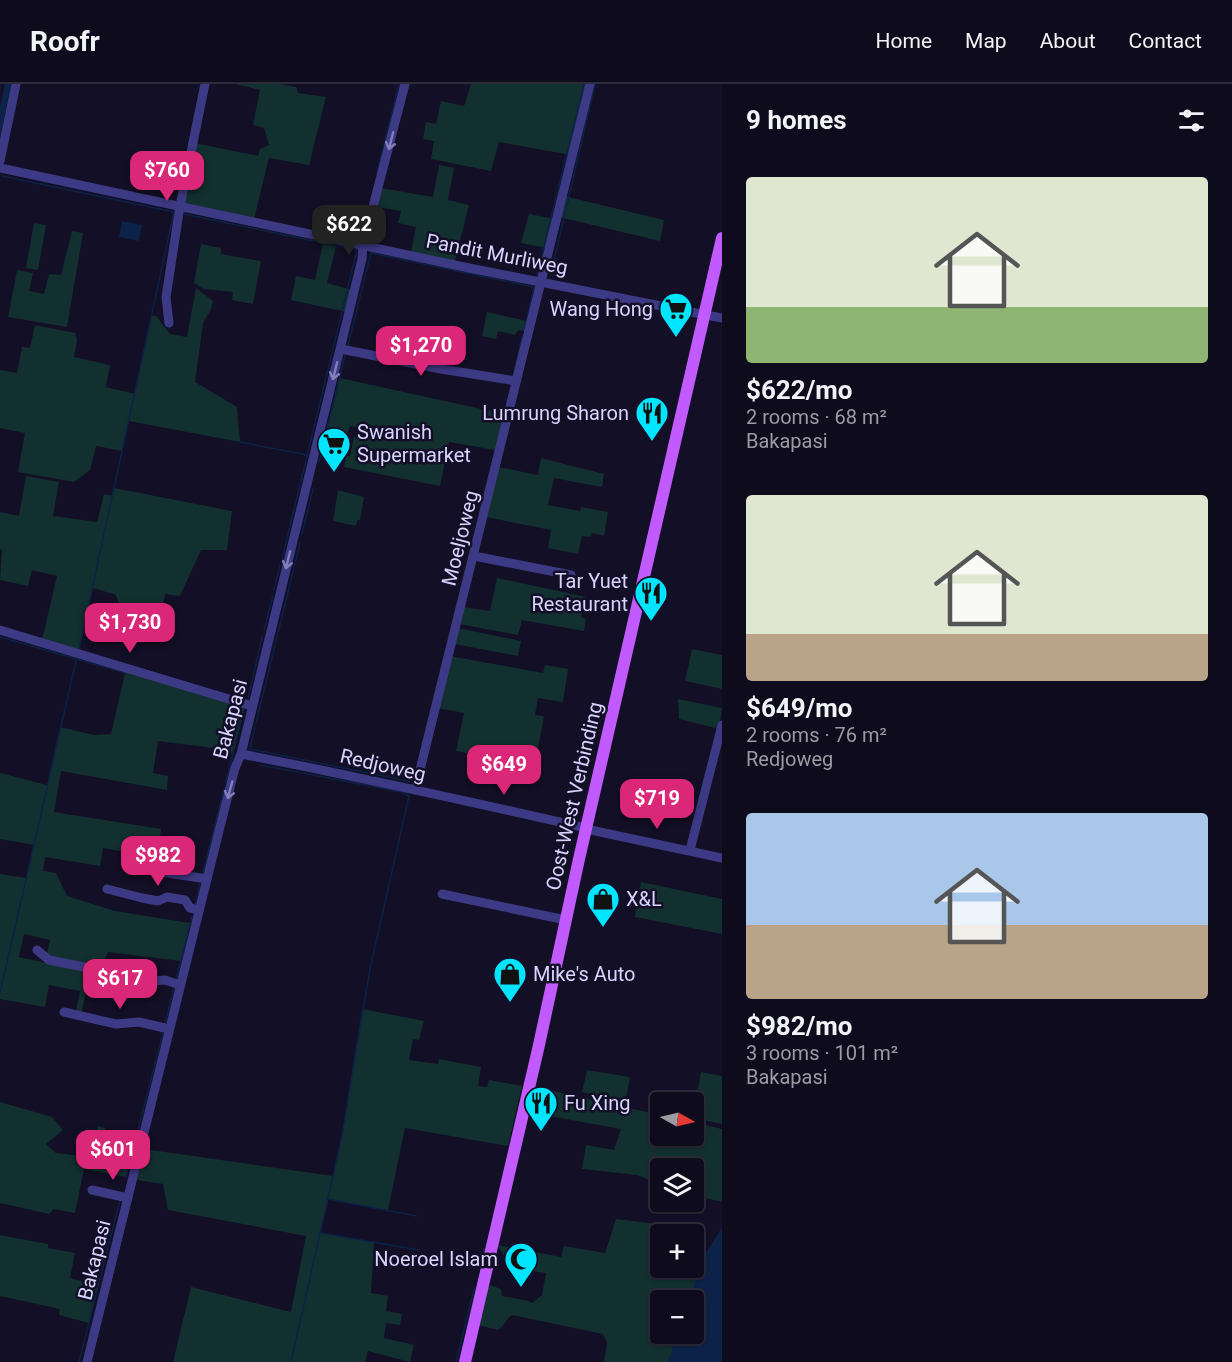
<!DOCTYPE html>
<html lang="en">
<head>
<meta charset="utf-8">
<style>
	body { margin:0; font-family:Roboto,sans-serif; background:#1c1929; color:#f1f3f6; height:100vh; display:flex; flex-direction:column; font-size:22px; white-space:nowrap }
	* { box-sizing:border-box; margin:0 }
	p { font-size:20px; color:#9b9ba3 }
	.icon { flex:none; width:33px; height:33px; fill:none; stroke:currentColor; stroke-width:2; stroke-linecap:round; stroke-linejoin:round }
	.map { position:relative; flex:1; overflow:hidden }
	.panel { display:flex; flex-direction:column; background:#0e0b1c; width:510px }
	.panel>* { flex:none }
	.needle { width:39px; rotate:98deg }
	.controls { position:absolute; left:650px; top:1008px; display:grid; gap:12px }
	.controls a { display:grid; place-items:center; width:54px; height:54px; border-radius:6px; background:#0e0b1c; box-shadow:0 2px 4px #0004,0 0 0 2px #2e2b3b; font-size:30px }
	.price { position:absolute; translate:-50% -51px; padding:0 14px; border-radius:12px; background:#db2777; color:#fff; font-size:20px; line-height:39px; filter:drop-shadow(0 2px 3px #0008) }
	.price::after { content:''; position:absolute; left:50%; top:36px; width:18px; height:14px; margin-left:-9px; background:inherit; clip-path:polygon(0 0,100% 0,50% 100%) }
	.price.current { background:#222; color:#fff }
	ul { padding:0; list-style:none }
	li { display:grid; align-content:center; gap:12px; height:318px; padding:0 24px }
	li span { display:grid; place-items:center; height:186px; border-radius:6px; color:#555 }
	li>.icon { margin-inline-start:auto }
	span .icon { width:108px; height:108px; fill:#fffc; stroke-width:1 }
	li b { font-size:26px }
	h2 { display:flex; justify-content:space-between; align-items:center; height:72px; padding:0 24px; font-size:26px }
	header { display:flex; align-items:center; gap:36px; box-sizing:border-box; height:84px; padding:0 30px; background:#0e0b1c; border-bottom:2px solid #2e2b3b }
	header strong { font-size:28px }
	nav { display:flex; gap:33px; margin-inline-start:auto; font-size:21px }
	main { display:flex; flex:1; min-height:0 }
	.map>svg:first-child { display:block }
</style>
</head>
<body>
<header>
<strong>Roofr</strong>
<nav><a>Home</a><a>Map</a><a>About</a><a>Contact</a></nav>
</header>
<main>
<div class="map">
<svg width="722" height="1278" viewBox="0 0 722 1278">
	<rect width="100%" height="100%" fill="#130f26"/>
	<g fill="#12302f">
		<polygon points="236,0 280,0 296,3 298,9 326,13 309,81 269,74 254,135 184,119 194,59 258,72 260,65 269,61 264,44 253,41 260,6"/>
		<polygon points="471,0 588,0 571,71 499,58 491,87 431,75 434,57 423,55 426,38 436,40 441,17 464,22"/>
		<polygon points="439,81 454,84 448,116 469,121 455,177 411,168 416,143 398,139 401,127 377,123 381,104 433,113"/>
		<polygon points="564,112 664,136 660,157 559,133"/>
		<polygon points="529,130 555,135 547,164 521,159"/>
		<polygon points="34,139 46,141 38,186 26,184"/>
		<polygon points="72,147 83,149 67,243 8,233 17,186 33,189 29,207 44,210 49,190 61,191"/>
		<polygon points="323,159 336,162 327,199 352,206 347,228 291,216 296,192 315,196"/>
		<polygon points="201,160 221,164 221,170 261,177 253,220 232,216 233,208 204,205 194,199"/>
		<polygon points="196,204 213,217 211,225 203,239 195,298 237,323 240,358 129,337 122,367 96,362 90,386 74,398 18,388 25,349 0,344 0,286 17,289 22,263 30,264 35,241 75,249 77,256 74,273 110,281 106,303 135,310 152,232 156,232 170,250 187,253"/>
		<polygon points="487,228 526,237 524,247 518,246 515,251 498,247 496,255 482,252"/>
		<polygon points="340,294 504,330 495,366 449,358 440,402 344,383 346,372 350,372 354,353 360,354 362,344 350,342 348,349 328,344"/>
		<polygon points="541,374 604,390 602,403 554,394 548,421 580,427 581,423 608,428 604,452 592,449 591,453 582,452 578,470 548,464 551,446 486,433 498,383 538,391"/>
		<polygon points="26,392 59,398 53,432 97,438 104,410 113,412 114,404 232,427 227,466 201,466 180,512 165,510 159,543 125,538 116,511 93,504 79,567 42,556 57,492 32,486 28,502 0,496 2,466 0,465 0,428 19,432"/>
		<polygon points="338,406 364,413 360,436 357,436 356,442 333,437"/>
		<polygon points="497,494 586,513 581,533 586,535 584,547 522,536 518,551 459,540 463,523 490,527"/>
		<polygon points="458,544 521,557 518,572 454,560"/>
		<polygon points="692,565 722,571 722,605 685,597"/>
		<polygon points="450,572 543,589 545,581 568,585 563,618 538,614 535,631 544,632 535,681 456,667 464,629 437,624"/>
		<polygon points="126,585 245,622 233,670 214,664 158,657 153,689 168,692 167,706 61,687 54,728 161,745 158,768 142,765 140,771 103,764 100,782 45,773 43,787 56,789 67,812 115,827 190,839 181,877 108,868 100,886 52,876 47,870 50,856 24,850 19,873 89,888 82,928 76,927 80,907 49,901 45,923 0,915 0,790 26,794 34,761 0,755 0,689 47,701 60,643 94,651 111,650"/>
		<polygon points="678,615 722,624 719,645 679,635"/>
		<polygon points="641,798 722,815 722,850 635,833"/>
		<polygon points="362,925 424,937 419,956 413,955 409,976 438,980 439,975 481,983 478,1002 487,1003 489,996 522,1002 508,1062 405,1044 388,1126 328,1115 320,1149 374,1158 371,1209 388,1212 386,1227 402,1230 400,1241 386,1239 384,1254 414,1261 410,1278 368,1267 365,1278 173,1278 191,1203 291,1228 306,1152 168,1126 163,1100 137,1096 144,1065 333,1092 342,1052"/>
		<polygon points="587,986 630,993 625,1019 582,1008"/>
		<polygon points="701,988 722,992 722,1040 693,1034"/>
		<polygon points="540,1004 660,1031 660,1052 693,1052 693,1038 722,1045 722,1118 693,1111 693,1084 660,1084 660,1100 637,1091 582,1085 586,1061 614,1066 621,1045 533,1029"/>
		<polygon points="0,1018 52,1033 63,1046 46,1060 56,1069 90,1073 98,1042 105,1044 102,1059 133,1067 126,1093 84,1085 75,1129 53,1125 50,1130 0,1119"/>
		<path d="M616 1135 666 1141 669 1150H660V1184H693V1168L704 1172 690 1216H660V1250H678L668 1278H604L607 1259 603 1250 512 1231C506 1234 505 1242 498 1246L478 1241 486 1209 490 1201 501 1205 502 1212 529 1217 532 1219 542 1211 546 1189 512 1184 497 1161 561 1173 564 1162 605 1169Z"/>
		<polygon points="0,1151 48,1160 48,1164 75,1169 70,1194 98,1202 89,1239 59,1231 60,1225 0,1212"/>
	</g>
	<g fill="#0c2248">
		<polygon points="5,0 11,0 0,54 0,23"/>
		<polygon points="122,137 142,141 139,157 119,153"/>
		<polygon points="722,1143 722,1278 668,1278 678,1250 693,1250 693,1216 690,1216 704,1172"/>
	</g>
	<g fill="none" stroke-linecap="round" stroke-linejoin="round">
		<g stroke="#0c2248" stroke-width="1.5">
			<polyline points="377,89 399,0"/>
			<polyline points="2,92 174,128 79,565"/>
			<polyline points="184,130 357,166 282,475"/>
			<polyline points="551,190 595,0"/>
			<polyline points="537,191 584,0"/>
			<polyline points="348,261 371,169 534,203 524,247"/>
			<polyline points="513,293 522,253"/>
			<polyline points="240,358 307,371"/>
			<polyline points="319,378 345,271"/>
			<polyline points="302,450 313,405"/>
			<polyline points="274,506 280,481"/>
			<polyline points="264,546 273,512"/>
			<polyline points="0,553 125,589"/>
			<polyline points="248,615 262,553"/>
			<polyline points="256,639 300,459"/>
			<polyline points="255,643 250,665 413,698"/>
			<polyline points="260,681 402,708 409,712 370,885 342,1052 291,1278"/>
			<polyline points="226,698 244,625"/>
			<polyline points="203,789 224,705"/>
			<polyline points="195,821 200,799"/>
			<polyline points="176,896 192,832"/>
			<polyline points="0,909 76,577"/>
			<polyline points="165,940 174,904"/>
			<polyline points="126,1093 163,949"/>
			<polyline points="328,1115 416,1132"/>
			<polyline points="321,1149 418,1166"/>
			<polyline points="478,1186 484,1165"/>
			<polyline points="79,1278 120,1116"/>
			<polyline points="456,1278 474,1205"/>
		</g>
		<g stroke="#3d3a85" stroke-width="9">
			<polyline points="0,77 16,0"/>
			<polyline points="0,84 469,184 722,234"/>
			<polyline points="169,239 166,213 180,122 205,0"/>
			<polyline points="341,265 441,285 516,297"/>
			<polyline points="474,472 571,491"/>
			<polyline points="0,546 252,622"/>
			<path d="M241 670C357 692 471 718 586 744"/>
			<polyline points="415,706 590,0"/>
			<polyline points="586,745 722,774"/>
			<polyline points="690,766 722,641"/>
			<polyline points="135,784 207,795"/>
			<polyline points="107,805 142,814 158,817 167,813 185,816 190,824 199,826"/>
			<polyline points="442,810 566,836"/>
			<polyline points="37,866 49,876 153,897 165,896 180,901"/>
			<polyline points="64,928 116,940 139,938 169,945"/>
			<polyline points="92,1106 128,1114"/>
			<polyline points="87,1278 220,743 235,684 241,670 362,175 363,161 405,0"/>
		</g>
		<polyline stroke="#c25bff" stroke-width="12" points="465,1278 539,961 579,775 722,154"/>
	</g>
	<defs><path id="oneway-shaft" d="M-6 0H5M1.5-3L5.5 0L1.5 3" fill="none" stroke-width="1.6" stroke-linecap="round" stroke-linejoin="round" transform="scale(1.5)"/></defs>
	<g stroke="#837fbc">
		<use href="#oneway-shaft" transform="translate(391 57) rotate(104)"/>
		<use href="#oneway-shaft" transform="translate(335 287) rotate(104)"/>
		<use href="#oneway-shaft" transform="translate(288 476) rotate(104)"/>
		<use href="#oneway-shaft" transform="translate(230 706) rotate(105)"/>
	</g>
	<defs>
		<symbol id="supermarket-pin" viewBox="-11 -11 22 30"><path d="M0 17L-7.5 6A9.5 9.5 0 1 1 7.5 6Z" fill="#00e5ff" stroke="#130f26"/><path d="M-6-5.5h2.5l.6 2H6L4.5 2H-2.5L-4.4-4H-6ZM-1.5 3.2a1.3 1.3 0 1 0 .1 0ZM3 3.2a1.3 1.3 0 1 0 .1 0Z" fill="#111"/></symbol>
		<symbol id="restaurant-pin" viewBox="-11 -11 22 30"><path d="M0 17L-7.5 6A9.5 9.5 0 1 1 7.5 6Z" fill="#00e5ff" stroke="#130f26"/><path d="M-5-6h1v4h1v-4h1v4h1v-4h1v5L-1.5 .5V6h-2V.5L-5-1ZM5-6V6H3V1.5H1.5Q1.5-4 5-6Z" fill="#111"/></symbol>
		<symbol id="shop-pin" viewBox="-11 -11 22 30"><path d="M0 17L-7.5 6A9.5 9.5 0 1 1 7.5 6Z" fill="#00e5ff" stroke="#130f26"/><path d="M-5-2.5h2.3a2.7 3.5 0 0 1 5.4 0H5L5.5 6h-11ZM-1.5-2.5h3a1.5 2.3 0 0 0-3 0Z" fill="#111"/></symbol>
		<symbol id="mosque-pin" viewBox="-11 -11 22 30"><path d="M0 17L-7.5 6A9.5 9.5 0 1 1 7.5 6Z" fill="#00e5ff" stroke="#130f26"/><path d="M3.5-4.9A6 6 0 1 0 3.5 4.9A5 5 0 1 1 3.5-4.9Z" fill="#111"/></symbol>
	</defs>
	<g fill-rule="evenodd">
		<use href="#supermarket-pin" x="657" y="206" width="38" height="52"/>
		<use href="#restaurant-pin" x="633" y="310" width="38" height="52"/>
		<use href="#supermarket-pin" x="315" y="341" width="38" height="52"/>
		<use href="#restaurant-pin" x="632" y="490" width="38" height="52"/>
		<use href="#shop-pin" x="584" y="796" width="38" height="52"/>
		<use href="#shop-pin" x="491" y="871" width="38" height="52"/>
		<use href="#restaurant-pin" x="522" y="1000" width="38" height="52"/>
		<use href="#mosque-pin" x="502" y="1156" width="38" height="52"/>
	</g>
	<g text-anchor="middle" stroke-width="5" stroke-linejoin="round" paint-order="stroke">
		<g font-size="20" fill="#d9d4ff" stroke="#130f26">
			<text transform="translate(497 170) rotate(11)" y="7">Pandit Murliweg</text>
			<text transform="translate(460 454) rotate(-76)" y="7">Moeljoweg</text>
			<text transform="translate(230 635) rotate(-75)" y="7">Bakapasi</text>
			<text transform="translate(383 681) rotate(13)" y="7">Redjoweg</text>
			<text transform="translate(574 712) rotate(-77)" y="7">Oost-West Verbinding</text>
			<text transform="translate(94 1176) rotate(-76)" y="7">Bakapasi</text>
		</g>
		<g font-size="20" fill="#d9d4ff" stroke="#130f26" text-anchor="end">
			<text x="653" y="232">Wang Hong</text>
			<text x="629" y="336">Lumrung Sharon</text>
			<text x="357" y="355" text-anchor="start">Swanish<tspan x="357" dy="23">Supermarket</tspan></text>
			<text x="628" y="504">Tar Yuet<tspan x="628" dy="23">Restaurant</tspan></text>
			<text x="626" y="822" text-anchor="start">X&amp;L</text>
			<text x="533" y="897" text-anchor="start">Mike's Auto</text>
			<text x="564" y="1026" text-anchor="start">Fu Xing</text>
			<text x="498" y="1182">Noeroel Islam</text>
		</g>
	</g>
</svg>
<div class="controls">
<a><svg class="needle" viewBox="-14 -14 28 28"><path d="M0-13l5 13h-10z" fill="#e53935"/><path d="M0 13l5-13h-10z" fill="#9b9ba3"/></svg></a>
<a><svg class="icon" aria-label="layers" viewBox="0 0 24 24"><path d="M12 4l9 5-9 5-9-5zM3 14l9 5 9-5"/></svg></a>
<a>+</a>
<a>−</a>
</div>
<b class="price" style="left:167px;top:118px">$760</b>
<b class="price current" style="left:349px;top:172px">$622</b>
<b class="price" style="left:421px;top:293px">$1,270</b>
<b class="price" style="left:130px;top:570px">$1,730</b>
<b class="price" style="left:504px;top:712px">$649</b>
<b class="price" style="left:657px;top:746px">$719</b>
<b class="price" style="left:158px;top:803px">$982</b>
<b class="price" style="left:120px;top:926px">$617</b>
<b class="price" style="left:113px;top:1097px">$601</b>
</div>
<section class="panel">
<h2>9 homes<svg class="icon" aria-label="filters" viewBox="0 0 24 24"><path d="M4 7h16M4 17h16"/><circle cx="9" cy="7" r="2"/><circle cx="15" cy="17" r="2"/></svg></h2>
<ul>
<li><span style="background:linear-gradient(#dfe7d0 70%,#8fb573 0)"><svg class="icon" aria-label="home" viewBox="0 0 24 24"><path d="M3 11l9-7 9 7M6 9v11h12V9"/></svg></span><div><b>$622/mo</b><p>2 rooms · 68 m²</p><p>Bakapasi</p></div></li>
<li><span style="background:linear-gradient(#dfe7d0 75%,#b9a48a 0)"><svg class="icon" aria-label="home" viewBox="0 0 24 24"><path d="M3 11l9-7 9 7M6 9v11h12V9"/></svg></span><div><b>$649/mo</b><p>2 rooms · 76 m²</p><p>Redjoweg</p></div></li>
<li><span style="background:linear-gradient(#a9c7e8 60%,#b9a48a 0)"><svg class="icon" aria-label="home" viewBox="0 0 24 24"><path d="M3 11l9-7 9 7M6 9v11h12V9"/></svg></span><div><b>$982/mo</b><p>3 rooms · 101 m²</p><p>Bakapasi</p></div></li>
</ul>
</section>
</main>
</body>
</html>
